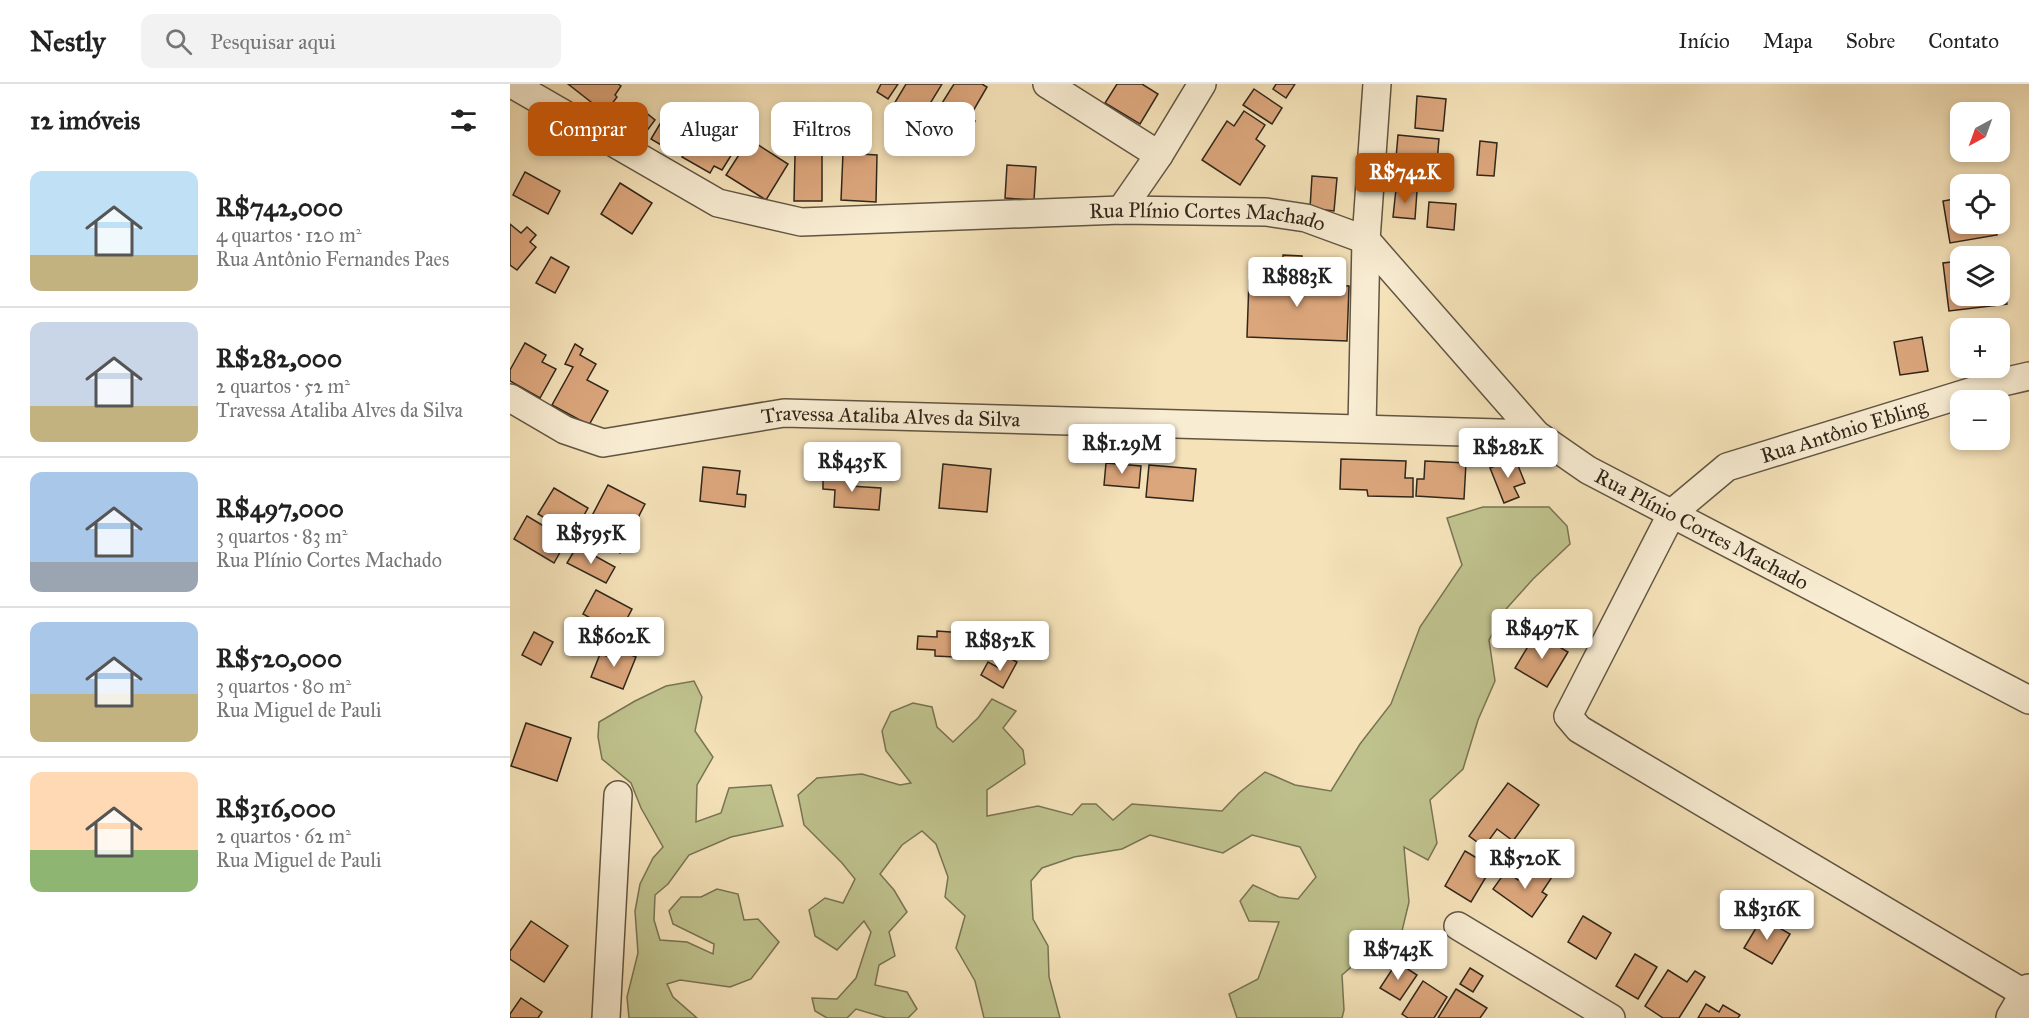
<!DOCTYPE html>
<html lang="pt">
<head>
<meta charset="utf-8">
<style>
	body { margin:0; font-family:"IM FELL Great Primer",serif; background:#f2f2f2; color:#222; height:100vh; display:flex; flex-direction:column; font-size:22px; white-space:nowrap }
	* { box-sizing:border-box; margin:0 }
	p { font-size:20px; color:#767676 }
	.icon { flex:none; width:33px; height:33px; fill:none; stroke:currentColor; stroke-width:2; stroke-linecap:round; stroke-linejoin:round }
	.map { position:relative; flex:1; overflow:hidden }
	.side { display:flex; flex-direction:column; background:#fff; width:510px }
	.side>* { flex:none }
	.banner { position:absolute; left:18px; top:18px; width:570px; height:54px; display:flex; gap:12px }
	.needle { width:39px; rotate:221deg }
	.controls { position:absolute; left:1440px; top:18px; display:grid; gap:12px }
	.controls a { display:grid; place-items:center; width:60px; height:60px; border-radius:12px; background:#fff; box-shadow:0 3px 9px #0003; font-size:30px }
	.price { position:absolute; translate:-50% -51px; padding:0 14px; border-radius:6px; background:#fff; color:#222; font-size:20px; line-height:39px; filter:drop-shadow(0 2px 3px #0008) }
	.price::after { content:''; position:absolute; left:50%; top:36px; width:18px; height:14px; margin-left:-9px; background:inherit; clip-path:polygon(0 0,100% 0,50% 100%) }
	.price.selected { background:#b45309; color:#fff }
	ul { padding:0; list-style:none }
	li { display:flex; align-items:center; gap:18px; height:150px; padding:0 30px }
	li+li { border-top:2px solid #e0e0e0 }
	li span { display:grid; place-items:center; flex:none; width:168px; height:120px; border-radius:12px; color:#555 }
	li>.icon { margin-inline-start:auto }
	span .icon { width:72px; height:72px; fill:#fffc; stroke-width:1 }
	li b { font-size:26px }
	h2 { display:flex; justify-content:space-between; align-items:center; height:72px; padding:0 30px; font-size:26px }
	.chip { padding:0 21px; border-radius:12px; background:#fff; box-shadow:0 3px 9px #0003; font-size:21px; line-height:54px }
	.chip.selected { background:#b45309; color:#fff }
	header { display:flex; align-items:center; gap:36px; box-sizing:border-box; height:84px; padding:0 30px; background:#fff; border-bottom:2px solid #e0e0e0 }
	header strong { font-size:28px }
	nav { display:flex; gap:33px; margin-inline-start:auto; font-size:21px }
	.search { width:420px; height:54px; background:#f2f2f2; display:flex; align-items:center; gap:15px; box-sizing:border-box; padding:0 21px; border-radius:12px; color:#767676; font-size:22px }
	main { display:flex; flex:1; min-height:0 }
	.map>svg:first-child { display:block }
</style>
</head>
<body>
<header>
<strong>Nestly</strong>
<div class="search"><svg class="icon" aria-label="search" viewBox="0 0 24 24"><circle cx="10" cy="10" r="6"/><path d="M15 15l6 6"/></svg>Pesquisar aqui</div>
<nav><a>Início</a><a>Mapa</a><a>Sobre</a><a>Contato</a></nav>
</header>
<main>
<section class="side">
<h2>12 imóveis<svg class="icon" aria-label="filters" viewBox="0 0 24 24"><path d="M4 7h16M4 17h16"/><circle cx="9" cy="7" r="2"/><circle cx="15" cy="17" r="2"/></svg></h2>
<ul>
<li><span style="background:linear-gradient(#bfe0f5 70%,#c2b280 0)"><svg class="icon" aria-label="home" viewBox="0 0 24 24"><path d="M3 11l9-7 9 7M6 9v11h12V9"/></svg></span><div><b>R$742,000</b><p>4 quartos · 120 m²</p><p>Rua Antônio Fernandes Paes</p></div></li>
<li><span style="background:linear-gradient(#c9d6e8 70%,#c2b280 0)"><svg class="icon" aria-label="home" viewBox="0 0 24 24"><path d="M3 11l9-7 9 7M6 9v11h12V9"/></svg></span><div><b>R$282,000</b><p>2 quartos · 52 m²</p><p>Travessa Ataliba Alves da Silva</p></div></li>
<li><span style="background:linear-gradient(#a9c7e8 75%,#9aa5b1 0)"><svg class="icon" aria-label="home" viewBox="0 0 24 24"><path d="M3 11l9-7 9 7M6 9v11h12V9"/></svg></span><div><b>R$497,000</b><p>3 quartos · 83 m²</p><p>Rua Plínio Cortes Machado</p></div></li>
<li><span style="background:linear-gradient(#a9c7e8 60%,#c2b280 0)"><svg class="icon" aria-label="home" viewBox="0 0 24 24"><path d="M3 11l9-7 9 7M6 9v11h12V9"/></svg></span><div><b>R$520,000</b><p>3 quartos · 80 m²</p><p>Rua Miguel de Pauli</p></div></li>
<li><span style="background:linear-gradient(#ffd9b3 65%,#8fb573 0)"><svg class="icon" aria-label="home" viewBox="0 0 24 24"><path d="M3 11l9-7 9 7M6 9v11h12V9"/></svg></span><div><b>R$316,000</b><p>2 quartos · 62 m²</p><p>Rua Miguel de Pauli</p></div></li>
</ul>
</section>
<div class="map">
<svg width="1519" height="934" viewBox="0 0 1519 934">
	<rect width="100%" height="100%" fill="#f5e2b9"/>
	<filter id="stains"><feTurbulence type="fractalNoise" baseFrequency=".00333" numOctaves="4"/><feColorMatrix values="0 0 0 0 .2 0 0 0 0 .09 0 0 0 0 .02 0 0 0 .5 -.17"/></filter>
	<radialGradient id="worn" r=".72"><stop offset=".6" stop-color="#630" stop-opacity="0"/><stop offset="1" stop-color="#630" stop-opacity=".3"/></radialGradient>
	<g fill="#bfc28d" stroke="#787454" stroke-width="1.5">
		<path d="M973 423H1039L1057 442 1060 460 1023 495 997 524 979 556 985 597 968 636 953 685 920 716 927 759 918 776 894 763 899 818 891 851C869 862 850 874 832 891L834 926 832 934H727L719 910 748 895 769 838 739 837 730 817 743 801 769 813 788 815 806 793 790 763 742 751 713 769 640 751 612 765 564 773 532 784 521 797 523 835 538 862 539 893 550 934H474L465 897 446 864 455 832 435 813 438 793 426 760 412 747 392 761 370 790 384 806 397 828 379 848 385 872 369 881 365 901 397 908 407 925 398 934H376L346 925 337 934H317L305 927 302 914 327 915 346 894 361 848 354 837 327 866 305 852 299 826 315 814 333 819 345 795 332 779 294 741 288 711 307 694 352 690 390 701 401 699 376 667 372 647 381 628 403 619 422 623 427 643 443 658 468 634 482 615 506 627 493 644 513 666 515 680 477 706V732L528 722 562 731 572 720H586L603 736 622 720 712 727 729 709 755 688 785 701 821 707 850 660 881 620 910 543 952 481 937 434Z"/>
		<polygon points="184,597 192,613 185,647 203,673 187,701 186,738 211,729 219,704 261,701 273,742 221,753 179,771 158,800 145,811 144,836 150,856 177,858 203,870 204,860 163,840 159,827 171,813 191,813 207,805 228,810 234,836 248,835 269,858 241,895 220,903 170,896 157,900 163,913 187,934 119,934 117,913 128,869 125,827 130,800 143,774 153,763 131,724 121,699 92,675 88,653 89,638 125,617 156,602"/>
	</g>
	<g fill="#dca67c" stroke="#30261a" stroke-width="1.5">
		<polygon points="58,0 108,0 111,2 105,11 107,13 95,29"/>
		<polygon points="371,0 388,0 378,15 367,8"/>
		<polygon points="396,0 432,0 410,36 384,20"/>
		<polygon points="444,0 472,0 477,3 459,34 465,37 454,55 422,35"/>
		<polygon points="607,0 632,0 648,10 630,40 595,19"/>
		<polygon points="766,0 785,0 776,14 763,5"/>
		<polygon points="744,5 772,24 762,40 733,21"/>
		<polygon points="907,12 936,15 933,47 905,44"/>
		<polygon points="124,19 145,36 130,56 108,40"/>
		<polygon points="180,22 192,29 168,71 141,55 160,23 175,32"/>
		<polygon points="734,27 755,41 746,55 755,62 730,101 692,76 717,37 724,42"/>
		<polygon points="202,37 220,48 211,64 222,70 212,86 204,82 200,89 172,73 186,49 193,54"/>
		<polygon points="888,51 929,55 925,101 884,97"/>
		<polygon points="239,55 278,80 256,116 216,91"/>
		<polygon points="970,57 987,59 984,92 967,91"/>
		<polygon points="333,69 367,71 366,118 331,116"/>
		<polygon points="285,71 312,71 312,117 284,117"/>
		<polygon points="497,81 526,83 524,116 495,114"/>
		<polygon points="15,88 50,107 38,130 3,111"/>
		<polygon points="802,92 827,94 824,127 800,124"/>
		<polygon points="110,99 142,119 122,150 91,130"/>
		<polygon points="886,105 907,107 905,135 883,133"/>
		<polygon points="1450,114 1450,140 1485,140 1487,151 1440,159 1433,117"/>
		<polygon points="919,118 946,120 944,146 917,143"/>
		<polygon points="0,140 11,149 17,143 26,151 20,158 26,163 7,186 0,181"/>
		<polygon points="773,171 792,172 791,200 839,202 837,257 737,253 739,196 772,198"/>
		<polygon points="1485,172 1490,172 1497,220 1439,227 1433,179 1450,177 1450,212 1490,212 1490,172"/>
		<polygon points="41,173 59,183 45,209 26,199"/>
		<polygon points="1412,253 1418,287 1390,291 1384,258"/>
		<polygon points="15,259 36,271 32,278 46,285 30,314 0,297 0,286"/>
		<polygon points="65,260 73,265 70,271 86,280 77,296 98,307 79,341 42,321 63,283 55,280"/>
		<polygon points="1005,374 1015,399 1004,403 1009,413 994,419 980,384"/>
		<polygon points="831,375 896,377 895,394 903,394 903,413 858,412 857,406 830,405"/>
		<polygon points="915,377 956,379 954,415 906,412 907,395 914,395"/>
		<polygon points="596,379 631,382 629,404 594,401"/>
		<polygon points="433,380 481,385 477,428 429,424"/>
		<polygon points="639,381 686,385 683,417 636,413"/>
		<polygon points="193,383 230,387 227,410 236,411 235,423 190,417"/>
		<polygon points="313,390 341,392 340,402 371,404 369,426 324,423 325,406 313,405"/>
		<polygon points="98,401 135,420 110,469 73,449"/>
		<polygon points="44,404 78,424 63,451 28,430"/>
		<polygon points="17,432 57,456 44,479 4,455"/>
		<polygon points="67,462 105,483 96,499 57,479"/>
		<polygon points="86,506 122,525 109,550 73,530"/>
		<polygon points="427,547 468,550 466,574 425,572 425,566 407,565 408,552 427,553"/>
		<polygon points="24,548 43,558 31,581 12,571"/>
		<polygon points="1026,549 1058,568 1037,603 1005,584"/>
		<polygon points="101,563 126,573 113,605 81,593 90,570 97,572"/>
		<polygon points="496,572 507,578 493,604 471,591 478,578 489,584"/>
		<polygon points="16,639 61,654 47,697 1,682"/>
		<polygon points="998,699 1029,721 1003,757 987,745 974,763 959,752"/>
		<polygon points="955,767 982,783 961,818 935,802"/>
		<polygon points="1031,781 1044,790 1032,808 1037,811 1022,833 983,805 996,787 1008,796 1013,789 1021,794"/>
		<polygon points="1073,832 1101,849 1086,875 1058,858"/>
		<polygon points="1252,834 1280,850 1262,880 1234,864"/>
		<polygon points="21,837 58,862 34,898 0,875 0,867"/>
		<polygon points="1125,870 1147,883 1128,915 1106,902"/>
		<polygon points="887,878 907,891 890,916 870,904"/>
		<polygon points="960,884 973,892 963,908 950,900"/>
		<polygon points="1158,886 1177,898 1185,887 1195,893 1169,934 1153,934 1135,922"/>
		<polygon points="913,897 937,913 924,934 898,934 892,930"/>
		<polygon points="946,905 977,924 970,934 928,934"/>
		<polygon points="11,914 32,928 28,934 0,934 0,930"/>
		<polygon points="1196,920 1209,928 1213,921 1230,931 1228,934 1188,934"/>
	</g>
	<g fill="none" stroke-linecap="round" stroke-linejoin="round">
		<defs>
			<g id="minor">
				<path id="s1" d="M2 0 208 119 291 138 611 126 756 128 796 134 856 156 1026 350 1078 386 1519 616"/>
				<polyline points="537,0 649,71"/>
				<polyline points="611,126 649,71 692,0"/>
				<path id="s2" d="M0 314 55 346 93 359 274 329 1026 350"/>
				<polyline points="852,344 856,156 867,0"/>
				<polyline points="948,842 1101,934"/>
				<path id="s3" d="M1517 911 1069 645 1058 632 1162 429 1217 383 1489 299 1519 292"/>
				<polyline points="96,934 108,711"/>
			</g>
			<polyline id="tertiary" points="1503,934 1519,907"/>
		</defs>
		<use href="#minor" stroke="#615542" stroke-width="30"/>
		<use href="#tertiary" stroke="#615542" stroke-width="36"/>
		<use href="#minor" stroke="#f8ecd2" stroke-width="27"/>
		<use href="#tertiary" stroke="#f8ecd2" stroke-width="33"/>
	</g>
	<g text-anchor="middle" stroke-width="4.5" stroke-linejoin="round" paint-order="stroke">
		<g font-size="21" fill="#30261a" stroke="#f8ecd2">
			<text dy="7" stroke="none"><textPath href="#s1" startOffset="730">Rua Plínio Cortes Machado</textPath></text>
			<text dy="7" stroke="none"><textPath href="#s2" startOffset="394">Travessa Ataliba Alves da Silva</textPath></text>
			<text dy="7" stroke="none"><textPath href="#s3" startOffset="960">Rua Antônio Ebling</textPath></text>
			<text dy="7" stroke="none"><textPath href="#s1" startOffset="1342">Rua Plínio Cortes Machado</textPath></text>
		</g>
	</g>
	<rect width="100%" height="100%" filter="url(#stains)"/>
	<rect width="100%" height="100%" fill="url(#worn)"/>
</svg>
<div class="controls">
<a><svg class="needle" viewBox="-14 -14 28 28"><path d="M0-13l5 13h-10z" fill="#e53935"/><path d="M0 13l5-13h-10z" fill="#767676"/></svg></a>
<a><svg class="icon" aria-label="locate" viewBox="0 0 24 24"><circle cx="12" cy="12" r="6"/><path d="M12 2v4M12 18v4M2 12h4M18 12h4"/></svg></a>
<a><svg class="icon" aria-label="layers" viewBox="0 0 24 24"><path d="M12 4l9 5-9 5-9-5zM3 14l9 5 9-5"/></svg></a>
<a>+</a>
<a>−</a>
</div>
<b class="price selected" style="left:895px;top:120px">R$742K</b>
<b class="price" style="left:787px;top:224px">R$883K</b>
<b class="price" style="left:612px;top:391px">R$1.29M</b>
<b class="price" style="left:998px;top:395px">R$282K</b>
<b class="price" style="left:342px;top:409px">R$435K</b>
<b class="price" style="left:81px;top:481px">R$595K</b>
<b class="price" style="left:1032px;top:576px">R$497K</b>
<b class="price" style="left:104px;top:584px">R$602K</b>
<b class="price" style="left:490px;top:588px">R$852K</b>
<b class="price" style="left:1015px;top:806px">R$520K</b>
<b class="price" style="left:1257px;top:857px">R$316K</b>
<b class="price" style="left:888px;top:897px">R$743K</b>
<div class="banner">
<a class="chip selected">Comprar</a>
<a class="chip">Alugar</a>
<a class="chip">Filtros</a>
<a class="chip">Novo</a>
</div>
</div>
</main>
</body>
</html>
